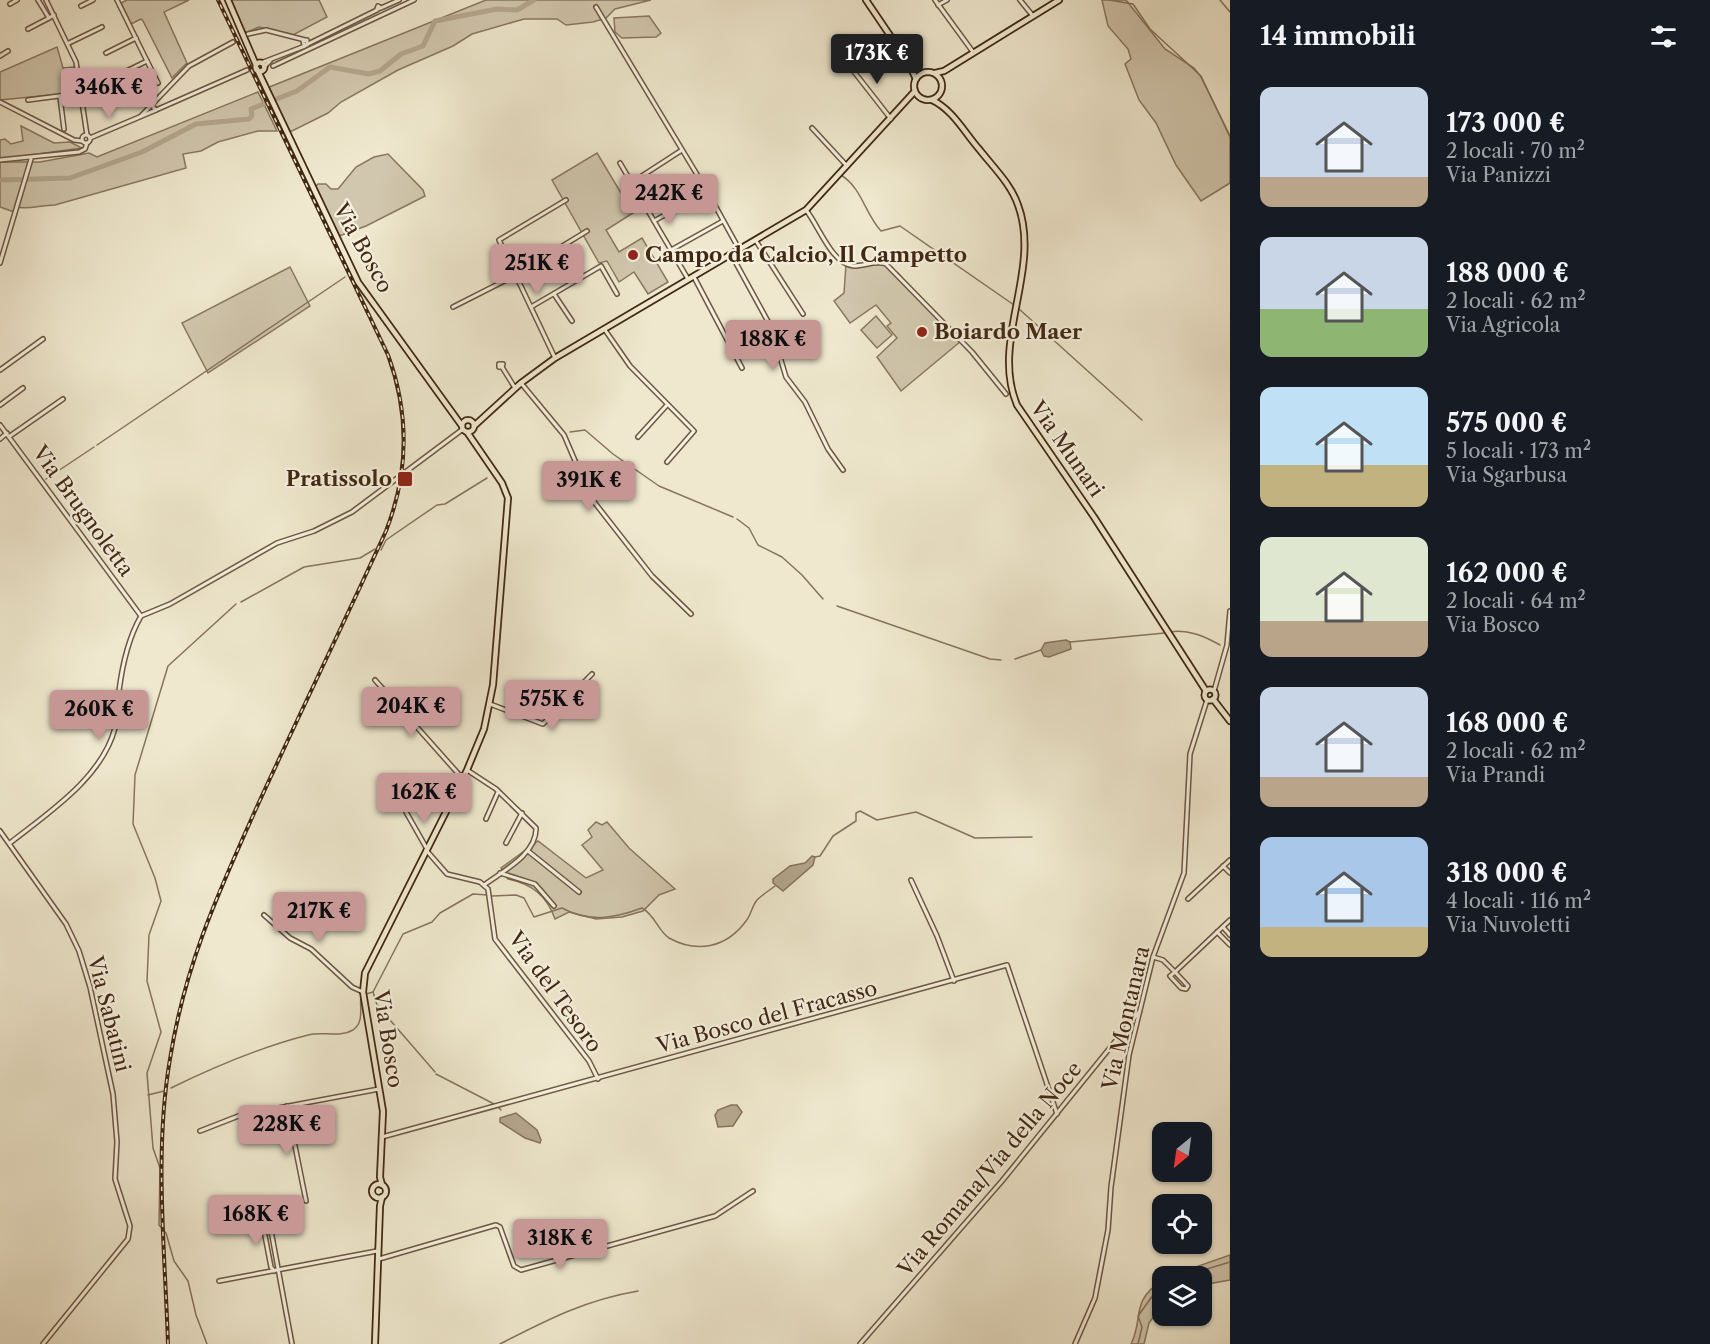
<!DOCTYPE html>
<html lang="it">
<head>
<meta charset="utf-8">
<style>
	body { margin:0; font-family:"Libre Caslon Text",serif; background:#20242c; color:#f1f3f6; height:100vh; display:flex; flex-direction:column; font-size:22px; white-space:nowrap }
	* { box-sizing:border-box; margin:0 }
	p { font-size:20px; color:#9ea1a6 }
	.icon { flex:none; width:33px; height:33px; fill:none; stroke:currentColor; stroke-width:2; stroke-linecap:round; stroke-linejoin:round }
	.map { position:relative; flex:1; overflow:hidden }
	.details { display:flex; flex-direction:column; background:#171b24; width:480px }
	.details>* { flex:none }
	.needle { width:39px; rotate:209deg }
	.fabs { position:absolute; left:1152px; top:1122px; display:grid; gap:12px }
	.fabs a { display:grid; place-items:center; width:60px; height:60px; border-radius:12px; background:#171b24; box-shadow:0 2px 4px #0004; font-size:30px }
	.price { position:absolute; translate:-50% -51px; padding:0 14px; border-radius:6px; background:#c59692; color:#111; font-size:20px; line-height:39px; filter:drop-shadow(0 2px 3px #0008) }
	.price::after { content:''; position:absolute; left:50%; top:36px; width:18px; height:14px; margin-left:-9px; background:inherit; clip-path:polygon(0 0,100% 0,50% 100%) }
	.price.on { background:#222; color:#fff }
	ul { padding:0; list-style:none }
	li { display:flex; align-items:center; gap:18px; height:150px; padding:0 30px }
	li span { display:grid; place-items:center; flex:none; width:168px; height:120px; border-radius:12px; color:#555 }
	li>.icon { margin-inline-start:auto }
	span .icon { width:72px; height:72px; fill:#fffc; stroke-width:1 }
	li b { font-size:26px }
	h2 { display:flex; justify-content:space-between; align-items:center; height:72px; padding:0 30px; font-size:26px }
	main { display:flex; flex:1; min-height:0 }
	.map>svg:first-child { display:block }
</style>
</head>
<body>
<main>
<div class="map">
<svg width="1230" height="1344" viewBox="0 0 1230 1344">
	<rect width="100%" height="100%" fill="#efe8ce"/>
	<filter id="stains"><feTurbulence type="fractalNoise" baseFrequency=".00333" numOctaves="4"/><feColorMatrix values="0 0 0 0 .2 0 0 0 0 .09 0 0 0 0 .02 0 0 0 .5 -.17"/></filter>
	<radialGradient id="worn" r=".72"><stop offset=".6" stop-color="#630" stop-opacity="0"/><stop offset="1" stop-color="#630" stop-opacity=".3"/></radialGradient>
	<g fill="#d1c7ae" stroke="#897860" stroke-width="1.5">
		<polygon points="127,0 189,0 164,12 187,63 172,78 143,21 141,19 131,24 121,3"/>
		<polygon points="231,0 319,0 327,17 293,35 259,27 245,33"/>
		<polygon points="486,0 651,0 615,9 606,18 593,22 566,25 557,19 524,19 472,34 453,46 398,70 341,102 328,113 292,131 287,131 267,88"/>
		<polygon points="1102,0 1126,0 1165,49 1194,68 1201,77 1230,136 1230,183 1201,201 1176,165 1156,123 1139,100 1125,64 1131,59 1128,49 1108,26"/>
		<polygon points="649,16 661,33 656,37 622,38 615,32 614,18"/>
		<polygon points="57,47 63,68 76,67 81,92 0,100 0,72"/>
		<path d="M258 92 277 131H258L218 142 201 151 183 154 186 168 55 205C40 205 30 210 16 207L14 212 0 207V162H40L89 153 97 157Z"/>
		<polygon points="21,126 54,143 70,142 82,148 0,159 0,140 5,139 11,144 23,141"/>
		<polygon points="597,153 633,213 606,230 619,252 642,238 668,282 648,294 634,272 619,282 607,261 599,263 552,180"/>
		<polygon points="388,154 423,190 425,196 366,226 339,236 314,188 318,184 326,184 331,189 338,189 356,167 374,157"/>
		<polygon points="885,263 899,274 938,320 961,341 901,391 877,357 897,338 887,326 891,323 876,305 850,323 834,301 844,293 846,264"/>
		<polygon points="290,267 310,306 208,373 182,323"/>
		<polygon points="876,316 892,335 877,348 861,330"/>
		<path d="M596 822 602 825 607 822 629 848 675 889 659 895 643 911 622 917 596 919 569 912 555 919C547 896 532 884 508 879L501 868 538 841 586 878 603 870 582 845 592 837 588 830Z"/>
		<polygon points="1230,1255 1230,1280 1202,1285 1202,1276 1170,1276"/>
		<path d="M1162 1281V1305L1149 1323 1144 1344H1131C1144 1318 1130 1301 1162 1281Z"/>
	</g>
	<g fill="#b4a78e" stroke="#86745d" stroke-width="1.5">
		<polygon points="1066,640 1070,642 1071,649 1049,657 1044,656 1041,650 1045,643"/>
		<polygon points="812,856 815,857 813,865 783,891 773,883 773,879 790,866 805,863"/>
		<polygon points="731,1105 737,1105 742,1112 733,1126 718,1127 715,1115 718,1110"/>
		<polygon points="516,1113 537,1130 541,1140 540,1143 525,1138 500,1122 500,1118"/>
	</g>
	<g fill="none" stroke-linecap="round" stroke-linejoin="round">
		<g stroke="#86745d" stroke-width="1.5">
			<polyline points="1109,0 1133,4 1150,29 1201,76 1230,137"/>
			<polyline points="1220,0 1230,12"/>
			<path d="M841 175C862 188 865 214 881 231L900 226 1014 305"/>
			<polyline points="1018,308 1142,420"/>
			<polyline points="570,432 585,430 613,454 659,486 733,517"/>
			<polyline points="97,445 345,277"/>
			<polyline points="46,479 94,447"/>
			<polyline points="737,519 749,528 758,545 782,557 802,575 823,599"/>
			<polyline points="381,550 386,540 437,505 445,504 487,478"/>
			<polyline points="241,602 304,567 360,558 375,549"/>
			<polyline points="837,606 990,659 1001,660"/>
			<path d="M1170 632C1188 629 1204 636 1220 645"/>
			<polyline points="1070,642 1165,633"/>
			<polyline points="1015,659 1041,650"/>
			<polyline points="815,857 820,856 833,836 856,821 856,813 860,811 877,820 916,812 975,838 1032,837"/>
			<path d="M492 896 516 895 524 898 534 917 562 908C589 923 615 918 642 908 655 915 658 931 669 938 698 954 727 947 746 921 751 915 752 906 757 900 762 895 770 890 775 886"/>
			<polyline points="373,992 403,934 432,922 440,913 473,894 488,895"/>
			<polyline points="366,994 373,992 377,1005 435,1072"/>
			<polyline points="436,1074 496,1105"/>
			<path d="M171 1088C214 1067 261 1047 308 1035 322 1031 340 1038 353 1030 365 1022 359 1005 361 996"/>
			<polyline points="148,1095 164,1091"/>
			<polyline points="498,1107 501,1110"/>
			<polyline points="1184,1276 1230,1262"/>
			<polyline points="207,1344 196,1315 188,1281 174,1261 166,1233 159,1225 160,1168 153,1148 147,1073 161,1032 147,981 149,935 161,901 155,878 133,824 135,775 168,666 236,604"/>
			<path d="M500 1344C547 1320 585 1300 638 1291"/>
			<polyline points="1138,1344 1142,1327 1138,1316 1156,1291 1162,1287"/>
		</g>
		<polyline stroke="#b4a78e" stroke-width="5" points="0,180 70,178 142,152 196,124 249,119 252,116 251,109 297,91 330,67 369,74 380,71 401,54 423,46 435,21 497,9 517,10 534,0"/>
		<polyline stroke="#ccc2a9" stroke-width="3" stroke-dasharray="3 1.5" stroke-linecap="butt" points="233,42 244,36"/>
		<defs>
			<g id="minor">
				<polyline points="38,0 49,18 54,15"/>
				<polyline points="46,0 76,62 87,135"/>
				<polyline points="935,0 973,52"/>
				<polyline points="1020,0 1033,16"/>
				<polyline points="10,4 17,0"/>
				<polyline points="938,5 947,0"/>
				<polyline points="81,6 93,0"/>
				<polyline points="596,7 707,191 739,249"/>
				<polyline points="381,8 377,9 378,6 381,8 399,0"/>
				<polyline points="28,29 49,18"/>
				<polyline points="248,34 266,30 305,40"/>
				<polygon points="307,40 307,45 304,45 303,41"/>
				<polyline points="69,43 102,27"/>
				<polyline points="308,44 377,10"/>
				<polyline points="106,53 136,38"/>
				<polyline points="0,56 8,51"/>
				<polyline points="147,61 158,83"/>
				<polyline points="261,63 305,46"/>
				<polyline points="848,64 891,119"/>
				<polyline points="273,66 414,0"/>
				<polyline points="264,67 270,61"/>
				<polyline points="126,72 136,93"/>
				<polyline points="102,83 113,105"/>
				<polyline points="60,97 64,129"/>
				<polyline points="28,100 82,93 147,61 117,0"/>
				<polyline points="0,102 74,140 82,141"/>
				<polyline points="156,110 247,70"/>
				<polyline points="141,116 189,66 233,42"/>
				<polyline points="812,128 847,166"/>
				<circle cx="86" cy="139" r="4"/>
				<polyline points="90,138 156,110 151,105"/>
				<polyline points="0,160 79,152 85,149 87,143"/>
				<polyline points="620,163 688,279"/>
				<polyline points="631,183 682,150"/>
				<path d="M806 210C819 226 832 265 854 266 865 266 876 260 886 264L972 352 1006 394"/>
				<polyline points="654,221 707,191"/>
				<polyline points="756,241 803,314"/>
				<polyline points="671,250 723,221"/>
				<polyline points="731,254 771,327 786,377 805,402 828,449 843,470"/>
				<polyline points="0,263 31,159"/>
				<polyline points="694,277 742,368"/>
				<polyline points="554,294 572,321"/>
				<polyline points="453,307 512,277 587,231"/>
				<polyline points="531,307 601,266 617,294"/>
				<polyline points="605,330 630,366 694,431 667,462"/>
				<polyline points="555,358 499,240 566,200"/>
				<polygon points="499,364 503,364 502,367 499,367"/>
				<polyline points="502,367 515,388"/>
				<polyline points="0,370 43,339"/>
				<polyline points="521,383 564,435 591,498 652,576 691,614"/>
				<polyline points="0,405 23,388"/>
				<polyline points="0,425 141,616"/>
				<polyline points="10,436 63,399"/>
				<polyline points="638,437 667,405"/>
				<polyline points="0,439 7,433"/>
				<polyline points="141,616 170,604 277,543 314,531 352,512 463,429"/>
				<polyline points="375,680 463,779"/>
				<polyline points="1214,691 1227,645 1230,611"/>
				<polyline points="490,704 543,724 592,674"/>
				<path d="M467 770 496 789 536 828C537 854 503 871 484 885"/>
				<polyline points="429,800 434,799 449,806"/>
				<polyline points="406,812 427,849"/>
				<polyline points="486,819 498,792"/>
				<polyline points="0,831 66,924 79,951 90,987 113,1094 117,1142 115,1179 130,1226 128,1239 43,1344"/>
				<path d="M10 843C48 813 102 778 115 728 117 716 117 703 119 691 122 667 129 637 141 616"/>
				<polyline points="506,843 522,813"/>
				<polyline points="426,850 447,874 480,882 488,889 495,939 589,1061 598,1079"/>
				<polyline points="528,851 579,892"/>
				<polyline points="1223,866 1230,873"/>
				<polyline points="500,873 535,884 554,906"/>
				<polyline points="911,880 937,936 954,981"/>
				<polyline points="1188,899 1230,860"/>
				<polyline points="264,915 290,938 311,949 352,987 363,992"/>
				<polyline points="1223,927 1230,935"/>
				<polyline points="1217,932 1230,945"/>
				<polyline points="1153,957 1163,960 1175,972 1230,920"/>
				<polygon points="1175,972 1188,986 1186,989 1181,988 1170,976"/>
				<polyline points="287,1106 306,1201"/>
				<polyline points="200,1131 241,1115 379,1089"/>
				<polyline points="382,1137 1007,965 1057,1114"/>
				<polyline points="267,1209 292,1344"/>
				<polyline points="260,1210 271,1267 274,1271"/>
				<polyline points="379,1259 496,1225 500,1227 514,1266 521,1270 715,1216 753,1191"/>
				<polyline points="219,1281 377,1251"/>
				<polyline points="860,1344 1002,1181 1139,1012"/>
				<polyline points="1075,1344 1095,1298 1108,1230 1111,1187 1129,1055 1153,957 1184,873 1190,754 1207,700"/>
			</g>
			<g id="major">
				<polyline points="228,0 256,65"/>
				<polyline points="866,0 908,62 916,79"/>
				<circle cx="260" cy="67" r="4.5"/>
				<polyline points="257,69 358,282 462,426"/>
				<circle cx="928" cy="86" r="14"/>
				<polyline points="935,73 944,71 1059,0"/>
				<path d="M932 100C952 109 965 133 979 149 993 167 1011 184 1018 205 1042 270 990 341 1017 405L1094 517 1206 691"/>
				<circle cx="468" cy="426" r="6"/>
				<polyline points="474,426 521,383 555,358 806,210 915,91"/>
				<circle cx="1210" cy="695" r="5.5"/>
				<polyline points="1213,699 1230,721"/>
				<circle cx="379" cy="1191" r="7"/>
				<polyline points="382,1185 380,1177 383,1111 363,992 365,973 467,770 484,729 493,685 508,498 502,483 467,432"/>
				<polyline points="375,1344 380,1206 382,1197"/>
			</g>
		</defs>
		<use href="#minor" stroke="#6c5842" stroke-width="6"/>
		<use href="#major" stroke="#412813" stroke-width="8"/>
		<use href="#minor" stroke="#f5f0df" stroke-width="3"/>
		<use href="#major" stroke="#efe8ce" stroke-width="4.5"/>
		<defs>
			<path id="rail" d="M168 1344C165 1250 154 1152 170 1059 185 965 217 896 255 811 298 717 343 625 386 531 409 472 410 415 388 355L218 0"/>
		</defs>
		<use href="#rail" stroke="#412813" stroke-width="4"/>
		<use href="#rail" stroke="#f5f0df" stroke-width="1.5" stroke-dasharray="4.5" stroke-linecap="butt"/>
	</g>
	<g fill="#8f2418" stroke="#f5f0df" stroke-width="2">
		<circle cx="633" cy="255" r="6"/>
		<circle cx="922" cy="332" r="6"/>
		<rect x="397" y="471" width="16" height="16" rx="3"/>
	</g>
	<g text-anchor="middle" stroke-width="4.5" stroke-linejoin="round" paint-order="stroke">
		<g font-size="21" fill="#412813" stroke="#f5f0df">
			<text transform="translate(363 248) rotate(61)" y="7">Via Bosco</text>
			<text transform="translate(1067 449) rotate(55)" y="7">Via Munari</text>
			<text transform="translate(83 511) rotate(54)" y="7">Via Brugnoletta</text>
			<text transform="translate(555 992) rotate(54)" y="7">Via del Tesoro</text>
			<text transform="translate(109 1014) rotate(76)" y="7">Via Sabatini</text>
			<text transform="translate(767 1017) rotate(-15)" y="7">Via Bosco del Fracasso</text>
			<text transform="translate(1126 1018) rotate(-77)" y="7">Via Montanara</text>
			<text transform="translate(388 1039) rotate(81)" y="7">Via Bosco</text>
			<text transform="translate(990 1169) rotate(-50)" y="7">Via Romana/Via della Noce</text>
		</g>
		<g font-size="21" font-weight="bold" fill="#412813" stroke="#f5f0df" text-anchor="start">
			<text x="645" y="262">Campo da Calcio, Il Campetto</text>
			<text x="934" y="339">Boiardo Maer</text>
			<text x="392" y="486" text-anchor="end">Pratissolo</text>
		</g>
	</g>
	<rect width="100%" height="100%" filter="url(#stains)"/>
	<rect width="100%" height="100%" fill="url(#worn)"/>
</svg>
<div class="fabs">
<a><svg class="needle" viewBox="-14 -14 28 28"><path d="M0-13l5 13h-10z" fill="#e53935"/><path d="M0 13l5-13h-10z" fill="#9ea1a6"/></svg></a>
<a><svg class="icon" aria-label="locate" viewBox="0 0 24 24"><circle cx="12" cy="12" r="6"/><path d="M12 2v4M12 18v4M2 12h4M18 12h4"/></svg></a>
<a><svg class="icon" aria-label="layers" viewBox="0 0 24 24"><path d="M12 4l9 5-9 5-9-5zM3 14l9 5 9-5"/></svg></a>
</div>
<b class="price on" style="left:877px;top:85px">173K €</b>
<b class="price" style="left:109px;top:119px">346K €</b>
<b class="price" style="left:669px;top:225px">242K €</b>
<b class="price" style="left:537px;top:295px">251K €</b>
<b class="price" style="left:773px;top:371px">188K €</b>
<b class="price" style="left:589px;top:512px">391K €</b>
<b class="price" style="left:552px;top:731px">575K €</b>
<b class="price" style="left:411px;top:738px">204K €</b>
<b class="price" style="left:99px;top:741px">260K €</b>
<b class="price" style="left:424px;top:824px">162K €</b>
<b class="price" style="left:319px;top:943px">217K €</b>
<b class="price" style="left:287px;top:1156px">228K €</b>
<b class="price" style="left:256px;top:1246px">168K €</b>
<b class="price" style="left:560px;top:1270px">318K €</b>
</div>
<section class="details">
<h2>14 immobili<svg class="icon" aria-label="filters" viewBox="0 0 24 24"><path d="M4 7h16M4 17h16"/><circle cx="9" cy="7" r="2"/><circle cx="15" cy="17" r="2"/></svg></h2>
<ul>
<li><span style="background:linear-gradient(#c9d6e8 75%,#b9a48a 0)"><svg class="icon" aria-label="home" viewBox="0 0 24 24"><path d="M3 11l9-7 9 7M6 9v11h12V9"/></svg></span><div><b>173 000 €</b><p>2 locali · 70 m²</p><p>Via Panizzi</p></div></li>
<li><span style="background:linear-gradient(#c9d6e8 60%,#8fb573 0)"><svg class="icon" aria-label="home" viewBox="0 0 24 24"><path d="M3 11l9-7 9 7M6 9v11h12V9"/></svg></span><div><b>188 000 €</b><p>2 locali · 62 m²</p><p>Via Agricola</p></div></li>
<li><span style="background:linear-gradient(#bfe0f5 65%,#c2b280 0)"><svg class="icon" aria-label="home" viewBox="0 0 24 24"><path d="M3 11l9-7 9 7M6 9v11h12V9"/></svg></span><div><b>575 000 €</b><p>5 locali · 173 m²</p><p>Via Sgarbusa</p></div></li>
<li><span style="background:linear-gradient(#dfe7d0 70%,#b9a48a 0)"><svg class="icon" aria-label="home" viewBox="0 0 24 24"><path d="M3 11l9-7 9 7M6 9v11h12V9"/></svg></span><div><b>162 000 €</b><p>2 locali · 64 m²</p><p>Via Bosco</p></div></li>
<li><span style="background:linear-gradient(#c9d6e8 75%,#b9a48a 0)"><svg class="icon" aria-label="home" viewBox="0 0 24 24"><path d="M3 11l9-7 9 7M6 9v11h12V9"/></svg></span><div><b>168 000 €</b><p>2 locali · 62 m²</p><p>Via Prandi</p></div></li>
<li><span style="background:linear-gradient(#a9c7e8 75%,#c2b280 0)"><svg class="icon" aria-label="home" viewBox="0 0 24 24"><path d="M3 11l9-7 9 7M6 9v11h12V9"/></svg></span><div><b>318 000 €</b><p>4 locali · 116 m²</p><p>Via Nuvoletti</p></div></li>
</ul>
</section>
</main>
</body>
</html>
